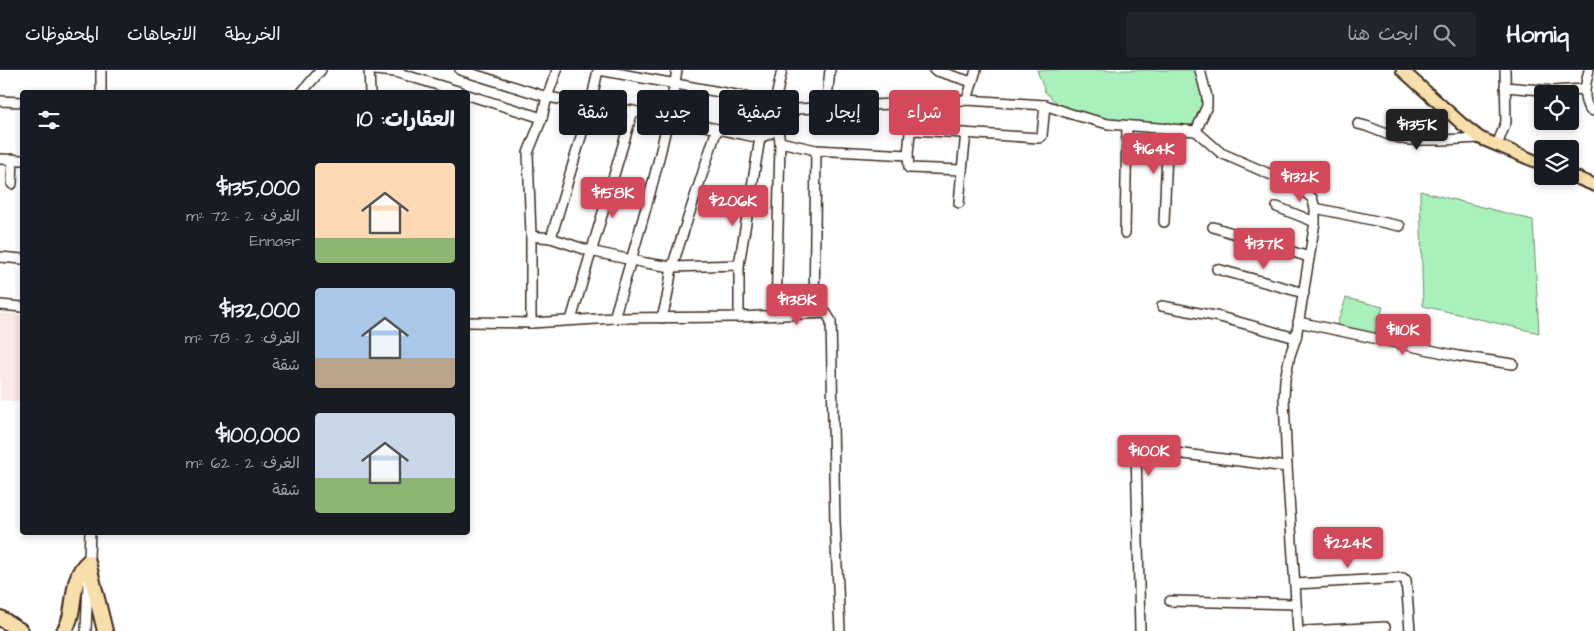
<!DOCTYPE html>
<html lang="ar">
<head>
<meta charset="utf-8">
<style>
	body { margin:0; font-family:"Architects Daughter","Playpen Sans Arabic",sans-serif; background:#20242c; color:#f1f3f6; direction:rtl; height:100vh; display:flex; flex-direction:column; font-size:19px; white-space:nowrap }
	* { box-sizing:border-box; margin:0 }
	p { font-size:16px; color:#9ea1a6 }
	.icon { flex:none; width:28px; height:28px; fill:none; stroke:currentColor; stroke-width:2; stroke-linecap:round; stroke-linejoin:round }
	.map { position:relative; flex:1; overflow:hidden; direction:ltr }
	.panel { position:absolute; left:20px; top:20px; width:450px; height:445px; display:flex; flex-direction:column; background:#171b24; border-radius:5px; box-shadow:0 2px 8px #0003; direction:rtl }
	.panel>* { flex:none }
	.top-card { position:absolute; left:485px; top:20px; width:475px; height:45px; direction:rtl; display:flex; gap:10px }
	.fabs { position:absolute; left:1534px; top:15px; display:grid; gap:10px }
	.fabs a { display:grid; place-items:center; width:45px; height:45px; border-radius:5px; background:#171b24; box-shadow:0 2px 8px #0003; font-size:25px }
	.price { position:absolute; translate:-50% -42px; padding:0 11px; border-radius:5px; background:#d1495b; color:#fff; font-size:16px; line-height:32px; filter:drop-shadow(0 1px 2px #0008) }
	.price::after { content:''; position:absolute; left:50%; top:30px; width:15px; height:11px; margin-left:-8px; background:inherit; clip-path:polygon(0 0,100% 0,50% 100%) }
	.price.on { background:#222; color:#fff }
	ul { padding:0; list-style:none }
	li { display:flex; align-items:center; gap:15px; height:125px; padding:0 15px }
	li span { display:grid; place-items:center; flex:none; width:140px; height:100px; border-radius:5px; color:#555 }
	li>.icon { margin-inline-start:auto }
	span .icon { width:60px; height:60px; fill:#fffc; stroke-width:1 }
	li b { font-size:21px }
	h2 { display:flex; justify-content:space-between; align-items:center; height:60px; padding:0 15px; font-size:21px }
	.chip { padding:0 18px; border-radius:5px; background:#171b24; box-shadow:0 2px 8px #0003; font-size:18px; line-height:45px }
	.chip.on { background:#d1495b; color:#fff }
	header { display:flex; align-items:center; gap:30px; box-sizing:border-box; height:70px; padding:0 25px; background:#171b24; border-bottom:1px solid #363941 }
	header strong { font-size:24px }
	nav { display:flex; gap:28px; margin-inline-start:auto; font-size:18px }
	.search { width:350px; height:45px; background:#20242c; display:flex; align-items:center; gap:12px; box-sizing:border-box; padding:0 18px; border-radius:5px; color:#9ea1a6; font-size:19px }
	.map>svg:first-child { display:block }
</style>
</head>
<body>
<header>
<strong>Homiq</strong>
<div class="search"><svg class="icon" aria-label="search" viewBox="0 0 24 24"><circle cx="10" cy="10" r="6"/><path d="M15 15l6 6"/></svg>ابحث هنا</div>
<nav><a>الخريطة</a><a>الاتجاهات</a><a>المحفوظات</a></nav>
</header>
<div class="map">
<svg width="1594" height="561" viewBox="0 0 1594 561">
	<rect width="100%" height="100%" fill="#fff"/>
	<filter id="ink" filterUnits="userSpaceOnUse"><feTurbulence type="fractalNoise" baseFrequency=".02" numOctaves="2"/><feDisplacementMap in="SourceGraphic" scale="10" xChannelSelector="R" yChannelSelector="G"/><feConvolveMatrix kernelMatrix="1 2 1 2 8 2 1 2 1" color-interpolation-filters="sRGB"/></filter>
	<g filter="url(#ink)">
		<polygon fill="#f9e8e4" points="0,243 22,245 22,332 0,330"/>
		<g fill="#aaf0bc" stroke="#728d6d">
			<polygon points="1037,0 1197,0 1206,32 1198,52 1187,60 1160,60 1069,44 1045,22"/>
			<polygon points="1420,121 1533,150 1539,263 1423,236"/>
			<polygon points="1346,228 1383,237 1375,263 1335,260"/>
		</g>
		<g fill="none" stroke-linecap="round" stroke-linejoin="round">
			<defs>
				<g id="minor">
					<polyline points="369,0 370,22"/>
					<polyline points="375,0 395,2 461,22"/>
					<polyline points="460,0 547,27 633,41 760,68 771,63 777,55 797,39 967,30 1045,35 1071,44 1108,54 1196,61"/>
					<polyline points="599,0 775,32 787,47"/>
					<polyline points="934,0 972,12"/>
					<polyline points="1200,0 1207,27 1207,36 1196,61 1221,83 1297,116 1312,128 1315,138 1315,152 1296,268 1290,285 1285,309 1284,328 1287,397 1298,561"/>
					<path d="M1589 0C1586 13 1581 28 1590 40L1594 41"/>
					<polyline points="1505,17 1553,21 1585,19"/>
					<polyline points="101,22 101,0"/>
					<polyline points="302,22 321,0"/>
					<polyline points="468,25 542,48"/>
					<polyline points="967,30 976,0"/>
					<polyline points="0,31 22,32"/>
					<polyline points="775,32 782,0"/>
					<polyline points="826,38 830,0"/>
					<polyline points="1358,54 1366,56 1389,65 1407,70 1443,70 1480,68"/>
					<polyline points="780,72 816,80 908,85 910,62 916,60 1039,68 1042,66 1045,35"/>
					<polyline points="1497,75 1506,52 1505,0"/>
					<polyline points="908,85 909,98 962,100 966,63"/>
					<polyline points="0,89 22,90"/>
					<polyline points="12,114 13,89"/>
					<polyline points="959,133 962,100"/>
					<polyline points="1277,137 1315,152"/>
					<polyline points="1315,138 1400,156"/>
					<polyline points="1164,152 1168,58"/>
					<polyline points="1213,157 1309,187"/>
					<polyline points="1125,163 1127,56"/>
					<polyline points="531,166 551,168 590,181 646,193 672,197 739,195"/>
					<polyline points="551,168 591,33 598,0"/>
					<polyline points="0,187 22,189"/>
					<polyline points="1217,199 1304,223"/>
					<polyline points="0,235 22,237"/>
					<polyline points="1162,236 1220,247 1296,268"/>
					<polyline points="814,243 816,80"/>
					<polyline points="776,245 780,72 777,55"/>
					<polyline points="739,247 739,195 760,68"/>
					<path d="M614 248C638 166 664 84 677 0"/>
					<polyline points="662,248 667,228 672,197 717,59"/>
					<polyline points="571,250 633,41"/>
					<polyline points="468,252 531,253 614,248 739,247 826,243 831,251 835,452 840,561"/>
					<polyline points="1298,252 1458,286 1513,294"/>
					<polyline points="531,253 531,166 528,83 542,48 547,27 557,0"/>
					<polyline points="1406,510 1410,561"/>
					<polyline points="1295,514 1403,508"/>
					<polyline points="1170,531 1295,534"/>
					<polyline points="86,561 90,462"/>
					<polyline points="1140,561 1136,378 1287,397"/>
					<polyline points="1306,561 1385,557 1385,561"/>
				</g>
				<g id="major">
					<polyline points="1402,0 1462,54 1480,68 1542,94"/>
					<polyline points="1570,105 1594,115"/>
				</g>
				<g id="highway">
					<polyline points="0,548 21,561"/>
					<path d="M64 561C78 542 68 508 88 492L105 561"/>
				</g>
			</defs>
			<use href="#minor" stroke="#3b2a1e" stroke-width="12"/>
			<use href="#major" stroke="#3b2a1e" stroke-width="15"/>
			<use href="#highway" stroke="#3b2a1e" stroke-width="18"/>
			<use href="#minor" stroke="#fff" stroke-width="9"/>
			<use href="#major" stroke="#f8deab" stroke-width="11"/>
			<use href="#highway" stroke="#f8deab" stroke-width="14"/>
		</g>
	</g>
</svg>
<div class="fabs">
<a><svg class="icon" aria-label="locate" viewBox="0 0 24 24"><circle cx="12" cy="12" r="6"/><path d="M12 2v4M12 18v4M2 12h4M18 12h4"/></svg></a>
<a><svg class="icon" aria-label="layers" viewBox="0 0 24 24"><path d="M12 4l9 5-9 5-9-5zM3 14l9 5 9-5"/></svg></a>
</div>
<b class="price on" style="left:1417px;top:81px">$135K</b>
<b class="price" style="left:1154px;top:105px">$164K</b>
<b class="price" style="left:1300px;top:133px">$132K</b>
<b class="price" style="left:613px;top:149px">$158K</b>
<b class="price" style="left:733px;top:157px">$206K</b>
<b class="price" style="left:1264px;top:200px">$137K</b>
<b class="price" style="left:797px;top:256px">$138K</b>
<b class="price" style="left:1403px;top:286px">$110K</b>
<b class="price" style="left:1149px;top:407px">$100K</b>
<b class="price" style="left:1348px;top:499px">$224K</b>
<div class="top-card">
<a class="chip on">شراء</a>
<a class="chip">إيجار</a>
<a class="chip">تصفية</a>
<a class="chip">جديد</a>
<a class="chip">شقة</a>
</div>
<section class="panel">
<h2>العقارات: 10<svg class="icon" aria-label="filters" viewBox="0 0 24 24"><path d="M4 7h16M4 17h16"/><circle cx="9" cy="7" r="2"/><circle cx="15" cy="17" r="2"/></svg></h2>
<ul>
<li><span style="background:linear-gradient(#ffd9b3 75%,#8fb573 0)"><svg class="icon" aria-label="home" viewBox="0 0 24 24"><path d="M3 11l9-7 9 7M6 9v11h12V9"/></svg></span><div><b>$135,000</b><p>الغرف: 2 · 72 m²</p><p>Ennasr</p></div></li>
<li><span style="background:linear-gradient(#a9c7e8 70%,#b9a48a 0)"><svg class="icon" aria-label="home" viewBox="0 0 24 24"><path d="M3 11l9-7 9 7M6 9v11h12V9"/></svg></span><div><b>$132,000</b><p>الغرف: 2 · 78 m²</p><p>شقة</p></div></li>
<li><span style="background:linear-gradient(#c9d6e8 65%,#8fb573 0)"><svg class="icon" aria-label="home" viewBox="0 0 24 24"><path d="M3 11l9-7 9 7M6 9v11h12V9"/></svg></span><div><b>$100,000</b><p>الغرف: 2 · 62 m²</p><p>شقة</p></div></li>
</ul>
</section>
</div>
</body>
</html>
